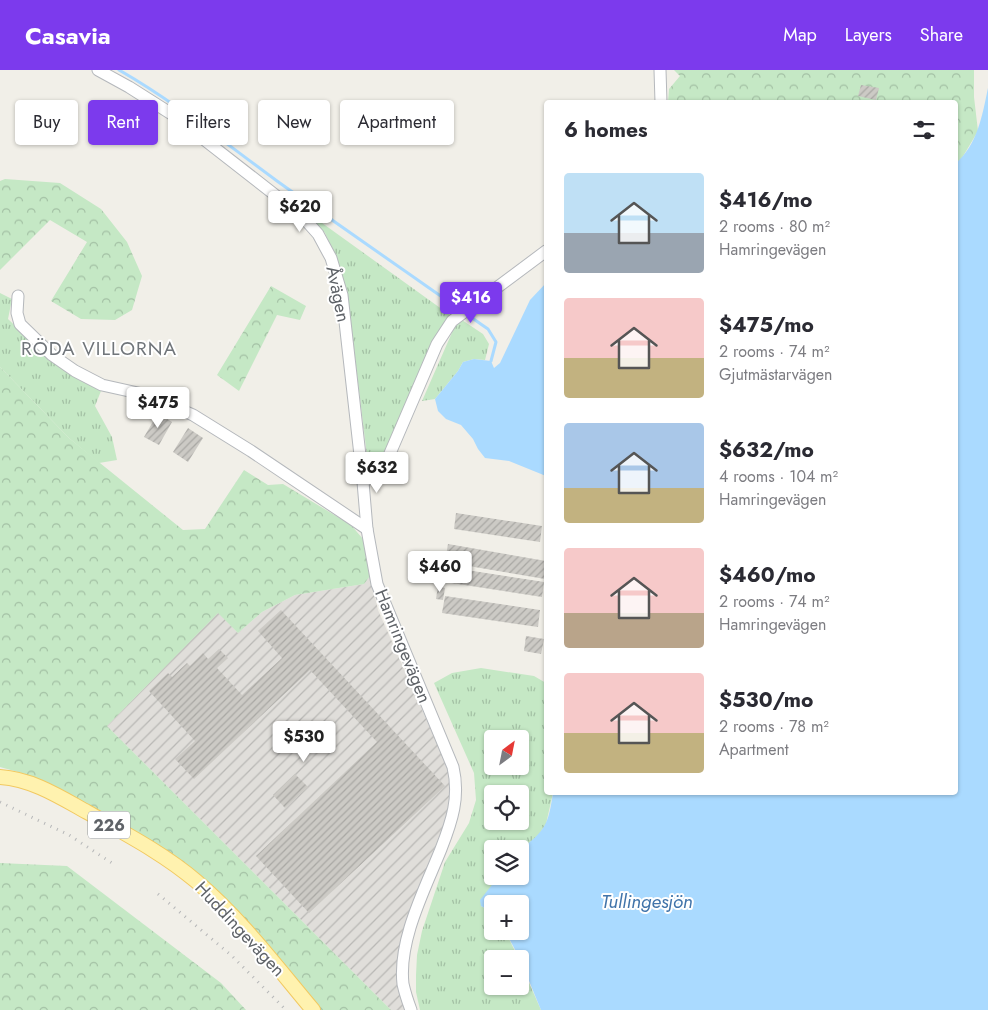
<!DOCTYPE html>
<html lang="en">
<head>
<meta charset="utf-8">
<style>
	body { margin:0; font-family:Jost,sans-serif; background:#f2f2f3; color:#2b2b33; height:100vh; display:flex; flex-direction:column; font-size:19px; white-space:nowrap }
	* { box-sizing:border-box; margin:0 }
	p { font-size:16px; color:#7c7c81 }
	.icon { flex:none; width:28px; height:28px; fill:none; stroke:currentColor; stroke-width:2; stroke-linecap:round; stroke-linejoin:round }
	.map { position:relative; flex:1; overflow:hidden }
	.drawer { position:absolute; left:544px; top:30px; width:414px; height:695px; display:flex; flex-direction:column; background:#fff; border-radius:5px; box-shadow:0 1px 4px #0004 }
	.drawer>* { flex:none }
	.hud { position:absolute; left:15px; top:30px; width:454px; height:45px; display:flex; gap:10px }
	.needle { width:32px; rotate:32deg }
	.controls { position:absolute; left:484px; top:660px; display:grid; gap:10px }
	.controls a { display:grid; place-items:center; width:45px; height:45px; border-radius:5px; background:#fff; box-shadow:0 1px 4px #0004; font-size:25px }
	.price { position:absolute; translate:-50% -42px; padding:0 11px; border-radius:5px; background:#fff; color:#222; font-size:16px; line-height:32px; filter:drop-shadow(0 1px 2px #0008) }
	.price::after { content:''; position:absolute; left:50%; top:30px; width:15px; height:11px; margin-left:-8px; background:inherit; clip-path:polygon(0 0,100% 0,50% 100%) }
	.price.on { background:#7c3aed; color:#fff }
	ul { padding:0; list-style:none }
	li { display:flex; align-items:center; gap:15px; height:125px; padding:0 20px }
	li span { display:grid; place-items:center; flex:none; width:140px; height:100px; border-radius:5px; color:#555 }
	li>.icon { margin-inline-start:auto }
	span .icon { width:60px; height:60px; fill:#fffc; stroke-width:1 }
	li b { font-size:21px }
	h2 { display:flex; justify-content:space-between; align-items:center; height:60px; padding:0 20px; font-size:21px }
	.tag { padding:0 18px; border-radius:5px; background:#fff; box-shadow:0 1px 4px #0004; font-size:18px; line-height:45px }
	.tag.on { background:#7c3aed; color:#fff }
	header { display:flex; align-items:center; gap:30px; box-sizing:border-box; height:70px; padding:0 25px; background:#7c3aed; color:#fff }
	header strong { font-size:24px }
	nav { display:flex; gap:28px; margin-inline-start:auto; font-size:18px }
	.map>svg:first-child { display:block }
</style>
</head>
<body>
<header>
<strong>Casavia</strong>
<nav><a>Map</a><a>Layers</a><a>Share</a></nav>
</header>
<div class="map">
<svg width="988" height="940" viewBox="0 0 988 940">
	<defs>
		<pattern id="industrial-furrows" width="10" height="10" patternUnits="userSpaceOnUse" patternTransform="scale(1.25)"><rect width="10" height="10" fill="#e0deda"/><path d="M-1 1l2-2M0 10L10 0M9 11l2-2" fill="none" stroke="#b9b8b5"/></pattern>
		<pattern id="grass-tufts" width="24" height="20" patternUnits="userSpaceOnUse" patternTransform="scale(1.25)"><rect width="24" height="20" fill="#c5e8c5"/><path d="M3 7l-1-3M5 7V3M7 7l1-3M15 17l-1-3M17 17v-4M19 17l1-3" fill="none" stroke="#a3c0a4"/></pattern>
		<pattern id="forest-crowns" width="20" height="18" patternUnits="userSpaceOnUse" patternTransform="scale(1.25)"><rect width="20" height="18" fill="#c5e8c5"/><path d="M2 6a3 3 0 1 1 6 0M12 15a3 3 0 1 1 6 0" fill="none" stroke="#a3c0a4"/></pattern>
		<pattern id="building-hatch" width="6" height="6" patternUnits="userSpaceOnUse" patternTransform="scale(1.25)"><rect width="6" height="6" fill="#cccac5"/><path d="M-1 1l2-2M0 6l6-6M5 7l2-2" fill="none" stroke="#a9a8a4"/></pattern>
	</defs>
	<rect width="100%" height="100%" fill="#f1efe8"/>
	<polygon fill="url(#industrial-furrows)" points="370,506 378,540 446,694 451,713 450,734 446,749 403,860 397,899 406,940 391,940 107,656 218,542 238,563 262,542 295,525 364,514"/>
	<g fill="url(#grass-tufts)" fill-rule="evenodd">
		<polygon points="304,140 450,245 431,273 381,396 368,394 347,222 336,186 325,163"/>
		<polygon points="0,223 12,229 8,249 48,287 72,306 101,321 95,336 112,367 117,390 99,393 69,368 0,297"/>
		<polygon points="462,250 483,264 489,274 485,290 474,289 463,292 458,301 435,329 422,331 454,258"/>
		<path d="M481 598 534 606 546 613V722L553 723 546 754 538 766 520 780 492 779V806H499L481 836C495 843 492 846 492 861H505L519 889H492V916H520V892L541 940H420L416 922V905L417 885 422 861 445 792 469 753 476 730 474 703 434 613 452 603ZM492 669H520V696H492ZM492 724H520V751H492Z"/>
	</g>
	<g fill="url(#forest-crowns)">
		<polygon points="674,0 974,0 974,27 978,61 962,88 955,94 955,32 668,32 669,19 680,6"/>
		<polygon points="5,109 60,113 101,139 127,172 142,206 132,240 115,250 81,249 51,231 87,172 50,150 0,200 0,111"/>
		<polygon points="271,216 306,236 300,250 277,245 239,321 217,305"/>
		<polygon points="0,297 69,368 183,460 205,459 244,400 268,415 283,414 351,455 363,469 370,506 364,514 295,525 262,542 238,563 218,543 107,656 391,940 321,940 235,838 208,813 56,717 25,704 0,697"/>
		<polygon points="0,793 67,796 221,913 246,940 0,940"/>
	</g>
	<g fill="#aadaff">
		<path d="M988 18V940H541L520 889 505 861H520V834H492V845L490 841 481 836 480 830 499 806H520V780C546 760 548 755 553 723L955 722V94C978 74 982 46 988 18Z"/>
		<polygon points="546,213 546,406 509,391 485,388 478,379 473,369 461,355 446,349 438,341 435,329 458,301 463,292 474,289 491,291 494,298 500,293 530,230"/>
	</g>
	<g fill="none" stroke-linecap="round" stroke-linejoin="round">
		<path stroke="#aadaff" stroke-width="3" d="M119 0C175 32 225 73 277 111 347 161 418 210 488 259L496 272 491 291"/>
	</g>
	<g fill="url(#building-hatch)">
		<polygon points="861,15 879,18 876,30 858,26"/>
		<polygon points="158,343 172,352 159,375 144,367"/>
		<polygon points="188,358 203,368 188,392 173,382"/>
		<polygon points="456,443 542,456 540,472 454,459"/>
		<polygon points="448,474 546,491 545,509 445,492"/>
		<polygon points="447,497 544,512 542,527 445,512"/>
		<polygon points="438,516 445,518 443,530 436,529"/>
		<polygon points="445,526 540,540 538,557 442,543"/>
		<polygon points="281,540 445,716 309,843 256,786 377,672 310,600 194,709 175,689 195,671 149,621 168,603 172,607 187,593 190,596 203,583 208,589 219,579 228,588 217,598 242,625 282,588 258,561"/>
		<polygon points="526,566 544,569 541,584 524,581"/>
		<polygon points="295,704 308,717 285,738 273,725"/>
	</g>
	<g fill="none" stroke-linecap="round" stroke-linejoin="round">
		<defs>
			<g id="minor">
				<polyline points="98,0 129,17 170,43 302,146 318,164 331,188 342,225 363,412"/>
				<polyline points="660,0 661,32"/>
				<polyline points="18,226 17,243 20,254 52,285 75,301 102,315 147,325 193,345 251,381 367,459"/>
				<path d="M411 940C408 932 405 923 403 914 398 870 425 819 441 779 452 751 460 727 453 697L377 514 367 459 363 412 379 402 385 395 437 274 452 251 546 181"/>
			</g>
			<path id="major" d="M0 707C32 709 60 727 87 742 124 763 163 783 196 811 240 848 276 896 313 940"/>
		</defs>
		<use href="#minor" stroke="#b5b8bc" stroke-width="13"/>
		<use href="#major" stroke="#f2c960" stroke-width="16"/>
		<use href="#minor" stroke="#fff" stroke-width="11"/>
		<use href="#major" stroke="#fff2af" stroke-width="14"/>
		<g stroke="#b6b7b8" stroke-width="3" stroke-dasharray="1 6" stroke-linecap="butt">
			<polyline points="0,732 69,765 115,795"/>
			<polyline points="158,824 231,885 286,940"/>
		</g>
	</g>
	<g text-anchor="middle" stroke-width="4" stroke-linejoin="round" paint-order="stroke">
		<rect fill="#fff" stroke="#8f9295" stroke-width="1" x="88" y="741.5" width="42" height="27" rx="4"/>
		<g font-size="16" font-weight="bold" fill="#5f6368">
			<text x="109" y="761">226</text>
		</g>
		<g font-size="18" fill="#5f6368" stroke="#fff">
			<text transform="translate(338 224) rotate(78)" y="6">Åvägen</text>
			<text transform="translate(403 576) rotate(68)" y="6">Hamringevägen</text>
			<text transform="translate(240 859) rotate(47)" y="6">Huddingevägen</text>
		</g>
		<g font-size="19" letter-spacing="1" fill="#70757a" stroke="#fff">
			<text x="99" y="285">RÖDA VILLORNA</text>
		</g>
		<g font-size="19" font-style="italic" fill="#4174aa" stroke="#fff">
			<text x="647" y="838">Tullingesjön</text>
		</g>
	</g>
</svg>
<div class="controls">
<a><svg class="needle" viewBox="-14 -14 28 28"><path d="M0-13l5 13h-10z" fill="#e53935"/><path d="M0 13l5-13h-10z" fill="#7c7c81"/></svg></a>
<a><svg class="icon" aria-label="locate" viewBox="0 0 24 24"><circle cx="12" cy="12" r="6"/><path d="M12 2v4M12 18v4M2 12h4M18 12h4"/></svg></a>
<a><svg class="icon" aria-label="layers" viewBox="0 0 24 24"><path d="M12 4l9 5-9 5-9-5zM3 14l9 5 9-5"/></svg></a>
<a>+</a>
<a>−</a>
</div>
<b class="price" style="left:300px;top:163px">$620</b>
<b class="price on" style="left:471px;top:254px">$416</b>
<b class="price" style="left:158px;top:359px">$475</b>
<b class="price" style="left:377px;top:424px">$632</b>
<b class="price" style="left:440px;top:523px">$460</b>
<b class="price" style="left:304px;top:693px">$530</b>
<div class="hud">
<a class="tag">Buy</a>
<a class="tag on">Rent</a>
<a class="tag">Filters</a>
<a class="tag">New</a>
<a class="tag">Apartment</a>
</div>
<section class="drawer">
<h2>6 homes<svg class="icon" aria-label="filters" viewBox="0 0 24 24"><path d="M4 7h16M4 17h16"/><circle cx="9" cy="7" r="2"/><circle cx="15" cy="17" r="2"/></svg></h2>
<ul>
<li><span style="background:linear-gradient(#bfe0f5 60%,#9aa5b1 0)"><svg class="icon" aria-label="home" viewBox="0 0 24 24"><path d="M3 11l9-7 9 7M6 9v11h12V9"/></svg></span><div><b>$416/mo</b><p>2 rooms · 80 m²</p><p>Hamringevägen</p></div></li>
<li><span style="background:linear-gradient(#f6c9c9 60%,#c2b280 0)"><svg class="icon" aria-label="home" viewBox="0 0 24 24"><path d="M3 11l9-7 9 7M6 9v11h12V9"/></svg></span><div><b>$475/mo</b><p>2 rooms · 74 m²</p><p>Gjutmästarvägen</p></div></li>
<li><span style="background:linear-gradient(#a9c7e8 65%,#c2b280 0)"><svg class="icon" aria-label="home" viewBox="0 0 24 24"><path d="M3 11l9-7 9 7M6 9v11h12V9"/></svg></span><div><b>$632/mo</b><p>4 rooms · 104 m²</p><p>Hamringevägen</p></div></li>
<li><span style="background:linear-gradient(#f6c9c9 65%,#b9a48a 0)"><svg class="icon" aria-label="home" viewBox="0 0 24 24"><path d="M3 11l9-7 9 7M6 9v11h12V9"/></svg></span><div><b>$460/mo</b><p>2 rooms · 74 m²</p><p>Hamringevägen</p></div></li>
<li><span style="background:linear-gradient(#f6c9c9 60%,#c2b280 0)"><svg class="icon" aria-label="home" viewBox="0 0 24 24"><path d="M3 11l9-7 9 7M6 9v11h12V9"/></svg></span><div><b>$530/mo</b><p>2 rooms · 78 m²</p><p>Apartment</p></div></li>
</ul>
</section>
</div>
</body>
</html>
